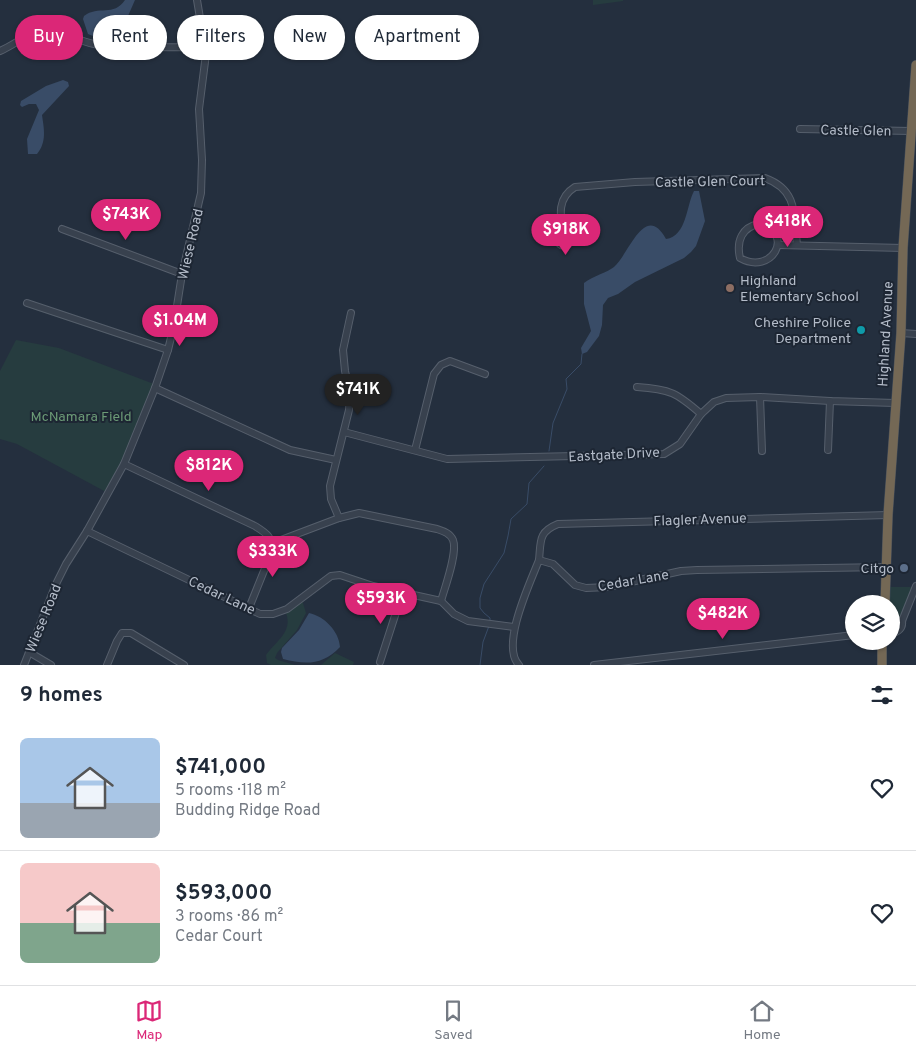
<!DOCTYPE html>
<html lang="en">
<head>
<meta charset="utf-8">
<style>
	body { margin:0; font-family:Overpass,sans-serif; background:#f6f6f7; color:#1f2937; height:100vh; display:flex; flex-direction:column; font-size:19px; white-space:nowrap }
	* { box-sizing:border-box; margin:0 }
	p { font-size:16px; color:#747a83 }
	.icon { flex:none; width:28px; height:28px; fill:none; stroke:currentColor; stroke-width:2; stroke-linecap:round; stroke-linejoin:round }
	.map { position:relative; height:665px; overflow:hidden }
	.side { display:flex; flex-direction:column; background:#fff; flex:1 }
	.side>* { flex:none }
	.banner { position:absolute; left:15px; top:15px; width:500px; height:45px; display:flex; gap:10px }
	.buttons { position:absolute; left:845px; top:595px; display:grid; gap:10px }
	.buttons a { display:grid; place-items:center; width:55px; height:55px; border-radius:50%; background:#fff; box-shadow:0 1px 4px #0004; font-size:25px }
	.price { position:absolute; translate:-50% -42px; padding:0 11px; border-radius:18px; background:#db2777; color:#fff; font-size:16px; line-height:32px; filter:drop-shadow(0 1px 2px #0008) }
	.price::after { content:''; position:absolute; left:50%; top:30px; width:15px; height:11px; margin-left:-8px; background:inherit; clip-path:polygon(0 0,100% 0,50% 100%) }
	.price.on { background:#222; color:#fff }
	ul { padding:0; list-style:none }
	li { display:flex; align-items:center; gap:15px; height:125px; padding:0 20px }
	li+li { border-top:1px solid #e0e1e3 }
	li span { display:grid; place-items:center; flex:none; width:140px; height:100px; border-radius:8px; color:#555 }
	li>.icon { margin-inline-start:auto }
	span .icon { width:60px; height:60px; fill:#fffc; stroke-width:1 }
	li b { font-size:21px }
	h2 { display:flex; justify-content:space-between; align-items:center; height:60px; padding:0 20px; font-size:21px }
	.pill { padding:0 18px; border-radius:22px; background:#fff; box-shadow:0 1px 4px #0004; font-size:18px; line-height:45px }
	.pill.on { background:#db2777; color:#fff }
	.tabs { display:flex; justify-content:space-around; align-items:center; height:70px; border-top:1px solid #e0e1e3; background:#fff; font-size:14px; color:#747a83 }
	.tabs a { display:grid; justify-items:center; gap:2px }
	.tabs .on { color:#db2777 }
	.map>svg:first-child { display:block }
</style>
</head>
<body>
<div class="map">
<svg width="916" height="665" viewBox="0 0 916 665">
	<rect width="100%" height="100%" fill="#242f3e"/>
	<g fill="#263c3f">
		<polygon points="593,0 623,0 623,1 593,5"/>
		<polygon points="16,340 59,348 154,384 121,465 106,492 17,444 0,439 0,371"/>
		<polygon points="890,587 912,587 902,615 893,625 891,625 891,604 889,604"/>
		<path d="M302 600 306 613 297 630 277 653 275 658 278 660 295 665H271L267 663 266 655C276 641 293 632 286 613Z"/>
		<polygon points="335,653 354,662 353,665 321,665"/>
	</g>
	<g fill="#394c67">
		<path d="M125 0H135L121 32C112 37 97 39 88 34L83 19 84 16C98 5 114 17 125 0Z"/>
		<path d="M63 80 68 82 69 86 42 115C44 129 47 142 37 154H28L27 139 39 110 36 104H29L22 107 20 105 21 101 46 86Z"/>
		<path d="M694 191H699L705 221 696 246 691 252 684 258 635 282 618 294 608 298 603 305 602 325 599 336 587 352 582 354 581 348 591 331 584 304V283C593 276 608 272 614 267 629 254 645 201 666 239 687 236 686 206 694 191Z"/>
		<path d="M309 613C324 616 339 631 340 647 323 665 306 665 283 659L281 652 282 648 299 630Z"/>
	</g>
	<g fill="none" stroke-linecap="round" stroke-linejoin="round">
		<g stroke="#394c67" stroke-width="1">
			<polyline points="549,451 553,423 567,389 566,379 581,364 582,354"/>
			<polyline points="490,622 490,618 484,613 480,608 480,598 484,584 504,553 508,536 511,519 527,504 529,483 544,466"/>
			<polyline points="480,665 483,642 489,626"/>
		</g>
		<defs>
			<g id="minor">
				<path d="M0 51C16 44 28 32 46 31 63 30 77 41 94 44 114 48 135 47 155 47 172 47 189 48 205 46"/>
				<polyline points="800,129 912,131"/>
				<path d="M759 224C796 233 772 276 740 258 736 241 742 227 759 224Z"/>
				<polyline points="62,229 182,274"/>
				<circle cx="564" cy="240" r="6"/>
				<path d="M563 234C560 215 557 198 575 187L635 182 765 178C798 190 794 215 797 245"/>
				<polyline points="778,245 903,248"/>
				<polyline points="27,303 168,350"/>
				<polyline points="901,333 916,334"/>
				<path d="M637 387C670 389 677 393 701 414"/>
				<polyline points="155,388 290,450 336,460"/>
				<polyline points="760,397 762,451"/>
				<polyline points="344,432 447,459 664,454 680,444 701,414 714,402 726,398 760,397 830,401 895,403"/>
				<polyline points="415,450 434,374 441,365 450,361 485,374"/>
				<polyline points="828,450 830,401"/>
				<path d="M124 464 255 526C266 533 273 537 272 551L249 608"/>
				<polyline points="339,518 331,499 330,486 349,410 350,394 345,371 343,350 351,313"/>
				<polyline points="87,531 260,614 273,614 287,609 331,576 340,575 373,586 441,601 454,614 468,621 514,627"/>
				<path d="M273 543 339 518 359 513 437 529C443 531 450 533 453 540 458 552 445 587 441 601"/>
				<path d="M539 560C541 541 538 532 558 524L888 515"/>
				<polyline points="891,629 902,621"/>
				<path d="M891 634C898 632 903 628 902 621L916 586"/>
				<polyline points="29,652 51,665"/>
				<polyline points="380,662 402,594"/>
				<polyline points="24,665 56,584 66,564 87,531 124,464 155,388 168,350 174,325 182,274 201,193 202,160 199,109 206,54 197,0"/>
				<polyline points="107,665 117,641 122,633 131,633 184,665"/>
				<path d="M519 665C500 646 530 583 539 560L553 564 575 585 586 588 608 587 681 571 697 570 887 567"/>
				<polyline points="594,665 854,635"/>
			</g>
			<g id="highway">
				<polyline points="885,604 888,515 901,333 903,248 916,65"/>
				<polyline points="882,665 882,641"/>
			</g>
		</defs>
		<use href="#minor" stroke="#565f6c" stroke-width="8"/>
		<use href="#highway" stroke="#434c59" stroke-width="10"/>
		<use href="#minor" stroke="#38414e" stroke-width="6"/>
		<use href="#highway" stroke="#746855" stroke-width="9"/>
	</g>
	<circle fill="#8d6e63" stroke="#1d2633" stroke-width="2" cx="730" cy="288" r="5"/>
	<circle fill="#0f9aa8" stroke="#1d2633" stroke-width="2" cx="861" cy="330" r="5"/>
	<circle fill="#5c6f8a" stroke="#1d2633" stroke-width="2" cx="904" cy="568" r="5"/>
	<g text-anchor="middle" stroke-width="4" stroke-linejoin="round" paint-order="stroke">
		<g font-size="14" fill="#b4bcc9" stroke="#1d2633">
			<text transform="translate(856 130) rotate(1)" y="5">Castle Glen</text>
			<text transform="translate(710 181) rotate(-1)" y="5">Castle Glen Court</text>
			<text transform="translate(190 244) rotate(-77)" y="5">Wiese Road</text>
			<text transform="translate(885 334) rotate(-87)" y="5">Highland Avenue</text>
			<text transform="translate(614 454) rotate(-3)" y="5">Eastgate Drive</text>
			<text transform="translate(700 519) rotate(-2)" y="5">Flagler Avenue</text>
			<text transform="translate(633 580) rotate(-10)" y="5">Cedar Lane</text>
			<text transform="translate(222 595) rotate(25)" y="5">Cedar Lane</text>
			<text transform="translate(43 618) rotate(-68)" y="5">Wiese Road</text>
		</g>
		<g font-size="14" fill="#b4bcc9" stroke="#1d2633" text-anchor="end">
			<text x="740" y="285" text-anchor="start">Highland<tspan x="740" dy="16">Elementary School</tspan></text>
			<text x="851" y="327">Cheshire Police<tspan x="851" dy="16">Department</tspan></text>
			<text x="894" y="573">Citgo</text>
		</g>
		<g font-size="14" fill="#6b9a76" stroke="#1d2633">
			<text x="81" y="421">McNamara Field</text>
		</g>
	</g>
</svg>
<div class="buttons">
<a><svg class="icon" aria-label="layers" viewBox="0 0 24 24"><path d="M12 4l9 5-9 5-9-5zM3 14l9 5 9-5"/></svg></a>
</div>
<b class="price" style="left:126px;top:241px">$743K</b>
<b class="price" style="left:788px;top:248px">$418K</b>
<b class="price" style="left:566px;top:256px">$918K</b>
<b class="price" style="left:180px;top:347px">$1.04M</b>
<b class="price on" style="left:358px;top:416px">$741K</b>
<b class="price" style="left:209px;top:492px">$812K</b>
<b class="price" style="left:273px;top:578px">$333K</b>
<b class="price" style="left:381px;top:625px">$593K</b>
<b class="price" style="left:723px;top:640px">$482K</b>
<div class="banner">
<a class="pill on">Buy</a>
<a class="pill">Rent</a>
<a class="pill">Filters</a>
<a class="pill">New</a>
<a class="pill">Apartment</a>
</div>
</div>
<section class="side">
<h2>9 homes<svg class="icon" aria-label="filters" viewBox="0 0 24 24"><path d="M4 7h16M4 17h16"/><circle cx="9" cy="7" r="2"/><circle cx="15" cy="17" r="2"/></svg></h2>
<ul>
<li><span style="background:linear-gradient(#a9c7e8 65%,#9aa5b1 0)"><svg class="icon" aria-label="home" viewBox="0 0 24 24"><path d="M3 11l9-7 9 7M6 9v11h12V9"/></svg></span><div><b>$741,000</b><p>5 rooms · 118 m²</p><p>Budding Ridge Road</p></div><svg class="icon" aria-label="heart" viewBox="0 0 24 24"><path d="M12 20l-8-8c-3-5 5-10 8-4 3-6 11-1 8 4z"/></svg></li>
<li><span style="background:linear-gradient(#f6c9c9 60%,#7fa58c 0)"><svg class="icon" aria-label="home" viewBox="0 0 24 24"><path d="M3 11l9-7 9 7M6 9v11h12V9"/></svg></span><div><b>$593,000</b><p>3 rooms · 86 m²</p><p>Cedar Court</p></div><svg class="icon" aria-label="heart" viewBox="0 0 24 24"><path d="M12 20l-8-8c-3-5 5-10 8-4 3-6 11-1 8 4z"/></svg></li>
</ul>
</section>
<nav class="tabs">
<a class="on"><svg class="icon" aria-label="map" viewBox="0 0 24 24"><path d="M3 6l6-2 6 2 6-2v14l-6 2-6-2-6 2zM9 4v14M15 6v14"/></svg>Map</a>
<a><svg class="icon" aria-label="saved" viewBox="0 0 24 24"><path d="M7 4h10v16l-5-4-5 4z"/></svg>Saved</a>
<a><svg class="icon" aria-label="home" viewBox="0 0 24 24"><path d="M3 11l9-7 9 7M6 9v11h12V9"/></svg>Home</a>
</nav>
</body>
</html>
